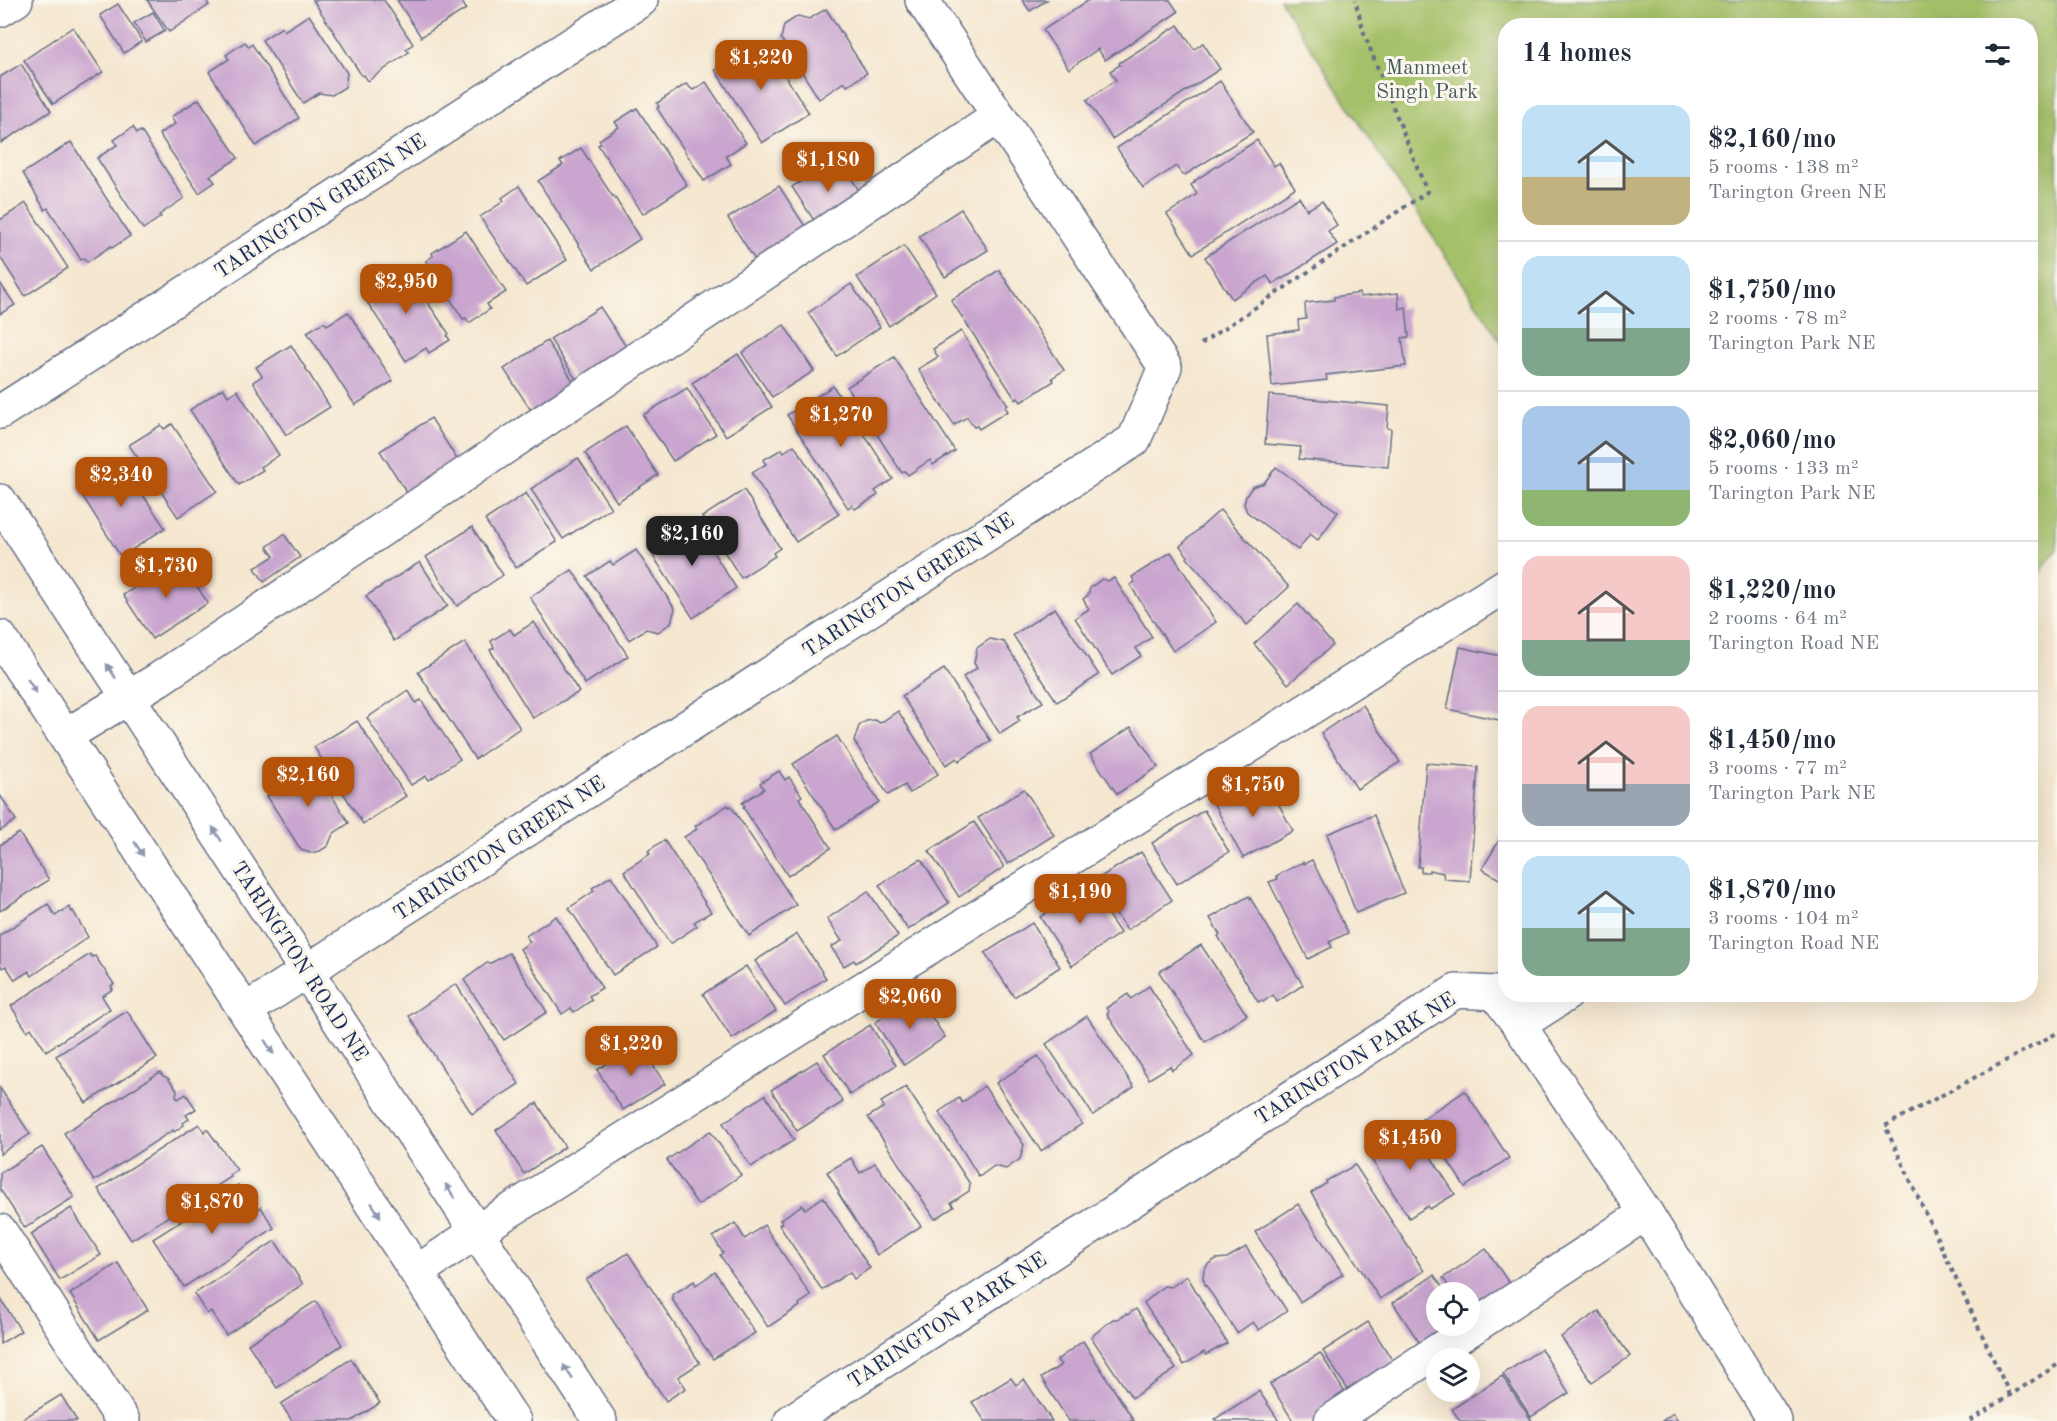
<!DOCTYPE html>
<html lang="en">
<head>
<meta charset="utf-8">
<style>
	body { margin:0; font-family:"Old Standard TT",serif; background:#f6f6f7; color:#1f2937; height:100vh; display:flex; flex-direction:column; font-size:22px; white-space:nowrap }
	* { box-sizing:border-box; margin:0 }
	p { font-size:20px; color:#747a83 }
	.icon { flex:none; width:33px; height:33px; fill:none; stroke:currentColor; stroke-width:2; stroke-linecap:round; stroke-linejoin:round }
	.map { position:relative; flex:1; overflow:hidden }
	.sheet { position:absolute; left:1498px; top:18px; width:540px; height:984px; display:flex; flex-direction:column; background:#fff; border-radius:24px; box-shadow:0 6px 24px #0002 }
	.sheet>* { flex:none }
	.controls { position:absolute; left:1426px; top:1282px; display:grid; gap:12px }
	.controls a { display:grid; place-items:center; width:54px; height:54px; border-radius:50%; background:#fff; box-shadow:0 6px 24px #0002; font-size:30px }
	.price { position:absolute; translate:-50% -51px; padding:0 14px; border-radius:12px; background:#b45309; color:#fff; font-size:20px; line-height:39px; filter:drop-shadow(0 2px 3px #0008) }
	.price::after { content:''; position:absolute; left:50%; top:36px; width:18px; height:14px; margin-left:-9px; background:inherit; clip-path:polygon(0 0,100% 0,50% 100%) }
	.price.selected { background:#222; color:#fff }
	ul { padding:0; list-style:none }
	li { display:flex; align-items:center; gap:18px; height:150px; padding:0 24px }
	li+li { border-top:2px solid #e0e1e3 }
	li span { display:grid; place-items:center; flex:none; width:168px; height:120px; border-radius:18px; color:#555 }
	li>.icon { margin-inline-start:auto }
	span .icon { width:72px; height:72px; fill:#fffc; stroke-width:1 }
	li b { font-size:26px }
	h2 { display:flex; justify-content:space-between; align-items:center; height:72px; padding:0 24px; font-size:26px }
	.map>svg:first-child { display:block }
</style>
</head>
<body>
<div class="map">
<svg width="2057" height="1421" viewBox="0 0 2057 1421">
	<rect width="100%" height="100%" fill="#fbf7ec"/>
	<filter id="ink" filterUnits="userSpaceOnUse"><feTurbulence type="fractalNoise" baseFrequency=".0167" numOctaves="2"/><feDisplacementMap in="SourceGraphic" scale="12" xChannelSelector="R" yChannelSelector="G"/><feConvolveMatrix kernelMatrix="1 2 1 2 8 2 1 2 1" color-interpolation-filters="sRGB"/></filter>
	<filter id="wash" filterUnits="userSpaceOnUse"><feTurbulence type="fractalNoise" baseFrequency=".008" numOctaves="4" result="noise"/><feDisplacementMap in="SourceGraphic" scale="24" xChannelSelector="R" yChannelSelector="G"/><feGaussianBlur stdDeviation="1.35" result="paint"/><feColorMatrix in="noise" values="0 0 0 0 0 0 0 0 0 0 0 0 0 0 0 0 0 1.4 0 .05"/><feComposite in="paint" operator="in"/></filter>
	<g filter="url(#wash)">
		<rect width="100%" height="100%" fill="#f5e7d0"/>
		<polygon fill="#a4c067" stroke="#607862" stroke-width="1.5" points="1280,0 2057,0 2057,549 2031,585 2031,26 1506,26 1506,350"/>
		<g id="blocks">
			<g fill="#c9a5cf">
				<polygon points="147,0 206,0 209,5 169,32"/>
				<polygon points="313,0 384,0 413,44 406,49 409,52 368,81 364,75 362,76"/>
				<polygon points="397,0 461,0 466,9 421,37"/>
				<polygon points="1022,0 1047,0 1030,11"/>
				<polygon points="1089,0 1170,0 1178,12 1105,60 1098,49 1069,69 1043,30"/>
				<polygon points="118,4 142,41 124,53 100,15"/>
				<polygon points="826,9 867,73 847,86 844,82 819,99 781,39 784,25 798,16 809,19"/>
				<polygon points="153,12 165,31 146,42 134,23"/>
				<polygon points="309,15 347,73 345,87 332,95 319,93 303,103 262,40 282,27 284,31"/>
				<polygon points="1178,25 1194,49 1203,43 1220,69 1112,139 1087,100 1116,80 1110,71 1120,65 1119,63"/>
				<polygon points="73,27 103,72 53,104 24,60"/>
				<polygon points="245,42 249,47 252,44 299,118 256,146 209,72 229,59 226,55"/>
				<polygon points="764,43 809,113 762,143 715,70 719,67 717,63 742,46 745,51 749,48 751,51"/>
				<polygon points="21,64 51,111 1,143 0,77"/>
				<polygon points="1220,81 1253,132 1185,175 1182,175 1176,166 1143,188 1117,148"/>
				<polygon points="706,82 746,143 726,156 731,164 704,181 657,108 659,107 657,103 686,84 693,90"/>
				<polygon points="199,99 238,158 210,176 215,182 199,193 159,134 175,124 171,117"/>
				<polygon points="637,108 687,185 643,214 598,145 601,144 599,140 619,127 615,122"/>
				<polygon points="133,127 137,133 141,131 184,198 159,215 161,217 143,229 97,158 117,145 114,140"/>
				<polygon points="1257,140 1274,166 1279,163 1295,188 1193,254 1167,214 1197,194 1191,185 1195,182 1194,181"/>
				<polygon points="71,142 130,236 112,248 111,246 87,262 84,258 81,260 48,208 45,210 23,173"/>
				<polygon points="581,148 613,197 614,196 640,239 594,269 538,181 563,165 560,161"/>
				<polygon points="838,158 864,198 819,228 792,187"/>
				<polygon points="519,186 567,260 526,286 480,217 504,201 502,198"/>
				<polygon points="779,186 810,234 759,266 728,218"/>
				<polygon points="1299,197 1307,210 1322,201 1337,225 1328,231 1337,244 1282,279 1281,278 1273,284 1267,276 1232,299 1205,257"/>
				<polygon points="26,203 68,268 25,296 0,257 0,220"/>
				<polygon points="961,209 988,250 945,277 919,236"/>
				<polygon points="466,231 506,292 487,304 490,309 469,323 466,318 463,319 426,261 433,256 432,253"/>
				<polygon points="904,246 936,293 889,326 857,277"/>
				<polygon points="403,266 449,334 447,336 450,340 429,353 426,348 406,361 361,293"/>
				<polygon points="999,270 1064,370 1052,378 1054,381 1021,402 1018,398 1016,400 951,300"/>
				<polygon points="0,283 15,305 0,314"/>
				<polygon points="851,284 880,327 837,356 808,313"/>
				<polygon points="1360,293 1360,297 1398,293 1399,309 1406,307 1409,337 1402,338 1406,366 1326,375 1327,380 1272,386 1267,334 1299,330 1298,320 1306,319 1305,305 1306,303 1334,300 1334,297"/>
				<polygon points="600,307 629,351 579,384 550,339"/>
				<polygon points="348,312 393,381 355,405 307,332 324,322 327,325"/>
				<polygon points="784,325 814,371 772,397 742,353"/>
				<polygon points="961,331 1008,405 1005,407 1008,411 979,429 977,426 974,427 967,417 954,425 918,369 938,357 933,349"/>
				<polygon points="547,341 577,387 534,415 504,369"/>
				<polygon points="291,345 330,407 286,435 253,382 262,376 256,367"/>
				<polygon points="738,354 772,407 726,436 692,383"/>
				<polygon points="894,357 955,451 933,465 930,460 908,475 905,471 902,473 869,422 868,423 847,387"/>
				<polygon points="833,386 893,479 875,491 878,495 875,497 855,509 852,505 848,508 787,415"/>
				<polygon points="223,388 228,396 237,390 279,455 261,467 263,470 239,485 190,410"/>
				<polygon points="687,388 716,434 673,461 643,415"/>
				<polygon points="1269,395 1389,406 1387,428 1391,429 1388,467 1299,459 1301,447 1265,444"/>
				<polygon points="431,418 460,464 409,496 380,451"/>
				<polygon points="172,424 217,491 178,517 129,445 161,425 164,429"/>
				<polygon points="626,426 658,475 617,502 585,453"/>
				<polygon points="794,445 839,514 796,542 752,473 766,464 763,460 782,449 784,452"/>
				<polygon points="578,458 611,508 563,539 531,489"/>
				<polygon points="119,459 165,528 121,557 77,487"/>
				<polygon points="1276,467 1338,512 1318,540 1310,534 1298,550 1247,512 1244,504 1246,496 1252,487 1264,483"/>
				<polygon points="744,490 780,548 773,553 775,556 741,578 702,517"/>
				<polygon points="526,493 557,542 516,568 485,520"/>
				<polygon points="1220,510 1289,587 1247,625 1187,558 1188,556 1180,546"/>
				<polygon points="681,519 684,524 692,519 736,588 693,618 648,548 669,535 665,529"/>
				<polygon points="472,527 503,575 457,606 426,557"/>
				<polygon points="284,534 300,557 264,582 255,568 274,556 267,547"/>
				<polygon points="636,550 675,609 671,623 658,632 646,629 629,640 587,576 610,561 613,565"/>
				<polygon points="1171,552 1216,622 1173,651 1130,585 1135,582 1132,577"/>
				<polygon points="179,559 208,603 152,639 123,595"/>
				<polygon points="420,562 448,606 394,641 366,596"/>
				<polygon points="572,570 628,656 585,684 530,597"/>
				<polygon points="1114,578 1152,637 1136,648 1141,656 1112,675 1075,618 1089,609 1083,599 1088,595 1090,588 1102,579 1108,581"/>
				<polygon points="1298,604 1333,645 1288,684 1254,644"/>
				<polygon points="1055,608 1099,675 1057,702 1013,635"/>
				<polygon points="534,622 579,692 533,718 490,650 494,648 491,641 510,629 514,635"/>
				<polygon points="990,639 1004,642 1043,702 1017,717 1020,721 1000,734 963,677 977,668 974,663 977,648"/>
				<polygon points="465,642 520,728 475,759 418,672"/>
				<polygon points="1460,647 1506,657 1506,712 1504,721 1447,709"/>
				<polygon points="944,669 991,741 959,761 957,758 946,765 902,696"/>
				<polygon points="408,690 416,703 421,700 460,759 429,780 426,776 411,785 367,718"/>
				<polygon points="1363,705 1400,762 1357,789 1321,733"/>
				<polygon points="898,711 938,774 910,793 905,785 888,795 854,741 859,726 866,721 875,720 880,723"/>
				<polygon points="357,721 406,796 363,824 314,747"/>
				<polygon points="1131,727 1158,767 1117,794 1090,754"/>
				<polygon points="837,736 879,802 836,830 793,764"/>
				<polygon points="308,758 349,823 333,834 328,846 320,851 310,853 301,850 267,796 284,786 278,777"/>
				<polygon points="1426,763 1478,767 1470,881 1444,879 1443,873 1429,870 1429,872 1421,872 1421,867 1418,867"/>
				<polygon points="779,771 785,780 789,777 802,796 799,798 831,848 788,876 743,807 745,806 742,803 764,789 760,783"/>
				<polygon points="1264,777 1293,831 1243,858 1214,804"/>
				<polygon points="1024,789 1054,835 1008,864 978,818"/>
				<polygon points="0,795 16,820 0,831"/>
				<polygon points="728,805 729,807 731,806 796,905 749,936 684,837 697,829 695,826"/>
				<polygon points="1204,810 1229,852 1177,884 1152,843"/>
				<polygon points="1374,815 1404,893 1356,913 1327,834"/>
				<polygon points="974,822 1004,867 959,897 929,851"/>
				<polygon points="1506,829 1506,883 1482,869"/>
				<polygon points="19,833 49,880 0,911 0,845"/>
				<polygon points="664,840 711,912 694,922 697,926 670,944 624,871 650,854 648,851"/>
				<polygon points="1141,852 1172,900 1127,930 1094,881"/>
				<polygon points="921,859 949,903 908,930 879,885"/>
				<polygon points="1312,860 1348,933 1329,942 1332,947 1308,959 1269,882 1278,879 1276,876 1303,862 1304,864"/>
				<polygon points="611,876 657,947 613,975 569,908 594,891 592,888"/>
				<polygon points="1088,885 1120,933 1072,966 1040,917"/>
				<polygon points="868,891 898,936 856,963 854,960 844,966 831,947 842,941 827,919"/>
				<polygon points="1249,896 1303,985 1277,1002 1273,995 1263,1002 1262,1000 1258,1002 1218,936 1220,935 1210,918"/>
				<polygon points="48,904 55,916 69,907 72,912 73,911 88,937 32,976 29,971 15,980 6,966 2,968 0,964 0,935"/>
				<polygon points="556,916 602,988 589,996 592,1000 574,1012 571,1008 562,1014 520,949 530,942 526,936"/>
				<polygon points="1032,923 1060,967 1014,997 985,953"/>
				<polygon points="797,934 826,978 785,1006 755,961"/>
				<polygon points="1201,945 1247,1015 1205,1042 1159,972"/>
				<polygon points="509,953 547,1012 504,1040 464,980 487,963 491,963"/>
				<polygon points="90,954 92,957 95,956 114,984 111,986 113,989 102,996 110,1009 46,1051 31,1028 27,1031 11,1006"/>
				<polygon points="746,966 776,1011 732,1039 703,994"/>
				<polygon points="456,984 519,1084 472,1114 409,1016"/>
				<polygon points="1149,986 1194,1055 1172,1070 1170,1066 1149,1079 1107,1014 1109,1012 1106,1008 1128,994 1131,999"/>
				<polygon points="916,994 945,1037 904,1065 875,1023"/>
				<polygon points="127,1011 157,1058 86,1103 56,1056"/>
				<polygon points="1087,1016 1134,1087 1093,1115 1046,1044"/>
				<polygon points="870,1025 896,1065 850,1095 824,1054"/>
				<polygon points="639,1043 665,1084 623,1110 597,1070"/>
				<polygon points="1038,1056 1082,1124 1041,1151 996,1083"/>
				<polygon points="817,1061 843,1102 797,1131 771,1090"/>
				<polygon points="160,1072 163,1076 168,1078 177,1090 176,1096 178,1099 186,1094 196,1109 186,1115 189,1119 183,1123 184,1125 174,1132 173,1130 94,1181 64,1133"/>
				<polygon points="984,1086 1024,1145 1020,1159 1006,1169 994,1166 979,1177 939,1112 959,1098 962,1103"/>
				<polygon points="906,1087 970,1184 969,1191 951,1203 954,1207 935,1219 868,1117 884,1107 881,1102"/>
				<polygon points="0,1088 30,1134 0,1154"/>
				<polygon points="1465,1091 1509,1158 1465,1187 1421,1120"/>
				<polygon points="765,1095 794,1140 751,1167 723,1123"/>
				<polygon points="537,1103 565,1147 524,1174 496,1130"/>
				<polygon points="1409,1123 1455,1194 1430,1209 1428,1206 1409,1218 1366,1151"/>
				<polygon points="199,1124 204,1132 207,1129 237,1170 230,1175 231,1177 131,1240 98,1189"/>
				<polygon points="710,1131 741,1175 698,1205 667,1160"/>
				<polygon points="42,1147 74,1197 25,1228 0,1189 0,1173"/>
				<polygon points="851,1158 860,1173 875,1163 921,1226 877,1255 838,1193 839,1192 827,1172"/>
				<polygon points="1355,1165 1424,1271 1380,1299 1311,1193 1327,1183 1326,1181"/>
				<polygon points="238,1185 255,1211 261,1207 274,1228 184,1287 153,1239"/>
				<polygon points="823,1197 870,1268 854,1279 850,1272 822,1290 779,1225 782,1223 780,1220 802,1205 805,1209"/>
				<polygon points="1298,1204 1343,1274 1300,1302 1255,1232"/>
				<polygon points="71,1208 101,1255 60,1280 31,1234"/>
				<polygon points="735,1223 745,1239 764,1225 811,1296 799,1304 800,1306 768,1327 720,1255 723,1253 713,1237"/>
				<polygon points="275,1241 303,1284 226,1335 211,1311 207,1314 194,1294"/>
				<polygon points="1246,1247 1287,1311 1259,1330 1253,1322 1237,1333 1205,1284 1203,1278 1204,1270 1208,1264 1216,1259 1227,1258"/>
				<polygon points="1486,1249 1515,1292 1470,1318 1470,1293 1453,1293 1443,1278"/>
				<polygon points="628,1253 700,1363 678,1377 686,1388 666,1401 586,1280"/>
				<polygon points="118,1263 148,1310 99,1340 70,1294"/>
				<polygon points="715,1272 755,1333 713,1359 672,1299 674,1298 672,1295 694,1281 696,1285"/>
				<polygon points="1434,1275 1446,1293 1437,1293 1437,1326 1462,1326 1425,1351 1393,1303"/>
				<polygon points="1187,1276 1227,1343 1206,1355 1204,1352 1184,1365 1144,1303 1164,1286 1171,1287"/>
				<polygon points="0,1298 21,1331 0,1344"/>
				<polygon points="316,1301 342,1345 277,1388 248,1344"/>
				<polygon points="1136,1309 1176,1369 1132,1398 1091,1337 1113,1319 1118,1319 1126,1314 1127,1315"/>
				<polygon points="1599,1311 1630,1356 1592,1382 1561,1337"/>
				<polygon points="1368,1322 1398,1369 1353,1398 1323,1351"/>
				<polygon points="1083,1341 1134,1421 1069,1421 1041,1378 1061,1365 1057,1360"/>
				<polygon points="1541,1349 1569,1393 1531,1417 1503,1374"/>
				<polygon points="1320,1353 1351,1402 1323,1421 1293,1421 1270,1384"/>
				<polygon points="351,1359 380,1403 352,1421 292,1421 281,1404"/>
				<polygon points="1502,1376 1532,1421 1460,1421 1452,1409"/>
				<polygon points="1011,1378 1016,1385 1024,1379 1052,1421 985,1421 972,1402"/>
				<polygon points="1259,1391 1279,1421 1216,1421 1215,1419"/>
				<polygon points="61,1395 77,1421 19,1421"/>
				<polygon points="1673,1413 1678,1421 1662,1421"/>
			</g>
		</g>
	</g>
	<g filter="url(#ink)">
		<use href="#blocks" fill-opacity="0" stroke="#676f86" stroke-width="1.5"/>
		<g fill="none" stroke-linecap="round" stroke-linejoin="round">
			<defs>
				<g id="minor">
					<polyline points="0,10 16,0"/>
					<polyline points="0,412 641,0"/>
					<polyline points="0,501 600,1421"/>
					<polyline points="0,637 514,1421"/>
					<polyline points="65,736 159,679 999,116"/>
					<polyline points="246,1010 1134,440 1165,367 922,0"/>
					<polyline points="1519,1025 1567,994"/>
					<polyline points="0,1231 123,1421"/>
					<polyline points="417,1272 476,1232 1506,585"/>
					<polyline points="791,1421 1456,991 1495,993 1519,1025 1646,1213 1775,1421"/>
					<polyline points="1331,1421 1646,1213"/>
				</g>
			</defs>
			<use href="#minor" stroke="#676f86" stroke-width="36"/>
			<g stroke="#676f86" stroke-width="4" stroke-dasharray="4.5 4.5" stroke-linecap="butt">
				<polyline points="1201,344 1427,192 1365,36 1355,0"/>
				<polyline points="2010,1395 1885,1126 2057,1033"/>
				<polyline points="1970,1421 2057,1365"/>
			</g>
			<use href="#minor" stroke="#fff" stroke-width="33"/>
		</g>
		<defs><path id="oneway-solid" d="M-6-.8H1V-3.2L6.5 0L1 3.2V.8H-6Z" transform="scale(1.5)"/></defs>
		<g fill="#8d97ae">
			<use href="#oneway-solid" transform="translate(111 671) rotate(-123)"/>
			<use href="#oneway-solid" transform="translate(32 686) rotate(57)"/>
			<use href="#oneway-solid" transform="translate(217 834) rotate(-123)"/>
			<use href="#oneway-solid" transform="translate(139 849) rotate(57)"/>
			<use href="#oneway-solid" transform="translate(269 1047) rotate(57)"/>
			<use href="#oneway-solid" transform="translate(450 1191) rotate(-123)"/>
			<use href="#oneway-solid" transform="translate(376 1210) rotate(57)"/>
			<use href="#oneway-solid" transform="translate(568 1372) rotate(-123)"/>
		</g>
	</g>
	<g text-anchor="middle" stroke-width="6" stroke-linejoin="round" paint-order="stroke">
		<g font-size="21" fill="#445a61" stroke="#fbf7ec">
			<text x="1427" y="74">Manmeet<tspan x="1427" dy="24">Singh Park</tspan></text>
		</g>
		<g font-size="21" fill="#1b2f5e" stroke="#fbf7ec">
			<text transform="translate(320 206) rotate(-33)" y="7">TARINGTON GREEN NE</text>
			<text transform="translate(908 585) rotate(-33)" y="7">TARINGTON GREEN NE</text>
			<text transform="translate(499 848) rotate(-33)" y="7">TARINGTON GREEN NE</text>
			<text transform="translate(300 961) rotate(57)" y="7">TARINGTON ROAD NE</text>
			<text transform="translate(1355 1058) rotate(-32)" y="7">TARINGTON PARK NE</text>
			<text transform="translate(947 1320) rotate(-33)" y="7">TARINGTON PARK NE</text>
		</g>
	</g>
</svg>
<div class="controls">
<a><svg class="icon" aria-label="locate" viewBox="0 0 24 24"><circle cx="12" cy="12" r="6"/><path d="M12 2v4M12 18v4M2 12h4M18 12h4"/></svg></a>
<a><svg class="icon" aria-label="layers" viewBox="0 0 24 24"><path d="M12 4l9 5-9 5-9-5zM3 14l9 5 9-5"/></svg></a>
</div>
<b class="price" style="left:761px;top:91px">$1,220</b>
<b class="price" style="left:828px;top:193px">$1,180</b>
<b class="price" style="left:406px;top:315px">$2,950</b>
<b class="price" style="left:841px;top:448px">$1,270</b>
<b class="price" style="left:121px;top:508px">$2,340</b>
<b class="price selected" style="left:692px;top:567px">$2,160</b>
<b class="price" style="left:166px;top:599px">$1,730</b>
<b class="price" style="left:308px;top:808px">$2,160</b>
<b class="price" style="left:1253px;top:818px">$1,750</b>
<b class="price" style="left:1080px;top:925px">$1,190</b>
<b class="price" style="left:910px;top:1030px">$2,060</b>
<b class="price" style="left:631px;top:1077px">$1,220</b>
<b class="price" style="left:1410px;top:1171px">$1,450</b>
<b class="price" style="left:212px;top:1235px">$1,870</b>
<section class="sheet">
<h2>14 homes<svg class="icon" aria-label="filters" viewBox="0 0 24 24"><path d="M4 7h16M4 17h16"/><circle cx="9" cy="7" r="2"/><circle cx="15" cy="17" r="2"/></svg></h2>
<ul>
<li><span style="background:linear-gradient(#bfe0f5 60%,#c2b280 0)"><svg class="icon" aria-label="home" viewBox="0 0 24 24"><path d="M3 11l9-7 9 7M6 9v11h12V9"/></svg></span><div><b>$2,160/mo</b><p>5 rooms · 138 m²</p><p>Tarington Green NE</p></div></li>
<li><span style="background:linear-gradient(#bfe0f5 60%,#7fa58c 0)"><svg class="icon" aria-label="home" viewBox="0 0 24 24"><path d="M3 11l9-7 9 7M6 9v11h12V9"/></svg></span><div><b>$1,750/mo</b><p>2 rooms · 78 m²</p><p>Tarington Park NE</p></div></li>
<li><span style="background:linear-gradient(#a9c7e8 70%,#8fb573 0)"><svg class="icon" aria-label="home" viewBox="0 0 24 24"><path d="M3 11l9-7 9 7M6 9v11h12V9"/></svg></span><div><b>$2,060/mo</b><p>5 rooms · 133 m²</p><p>Tarington Park NE</p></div></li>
<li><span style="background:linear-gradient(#f6c9c9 70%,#7fa58c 0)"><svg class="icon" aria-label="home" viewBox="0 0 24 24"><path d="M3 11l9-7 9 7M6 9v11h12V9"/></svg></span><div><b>$1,220/mo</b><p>2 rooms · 64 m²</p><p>Tarington Road NE</p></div></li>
<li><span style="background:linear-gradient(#f6c9c9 65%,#9aa5b1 0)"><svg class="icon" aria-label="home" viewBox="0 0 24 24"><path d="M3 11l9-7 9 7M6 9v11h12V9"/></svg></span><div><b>$1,450/mo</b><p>3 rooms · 77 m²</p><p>Tarington Park NE</p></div></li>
<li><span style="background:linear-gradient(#bfe0f5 60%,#7fa58c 0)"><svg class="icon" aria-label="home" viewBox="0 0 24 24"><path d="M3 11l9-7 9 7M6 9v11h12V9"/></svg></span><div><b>$1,870/mo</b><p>3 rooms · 104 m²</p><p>Tarington Road NE</p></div></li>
</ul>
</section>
</div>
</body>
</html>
